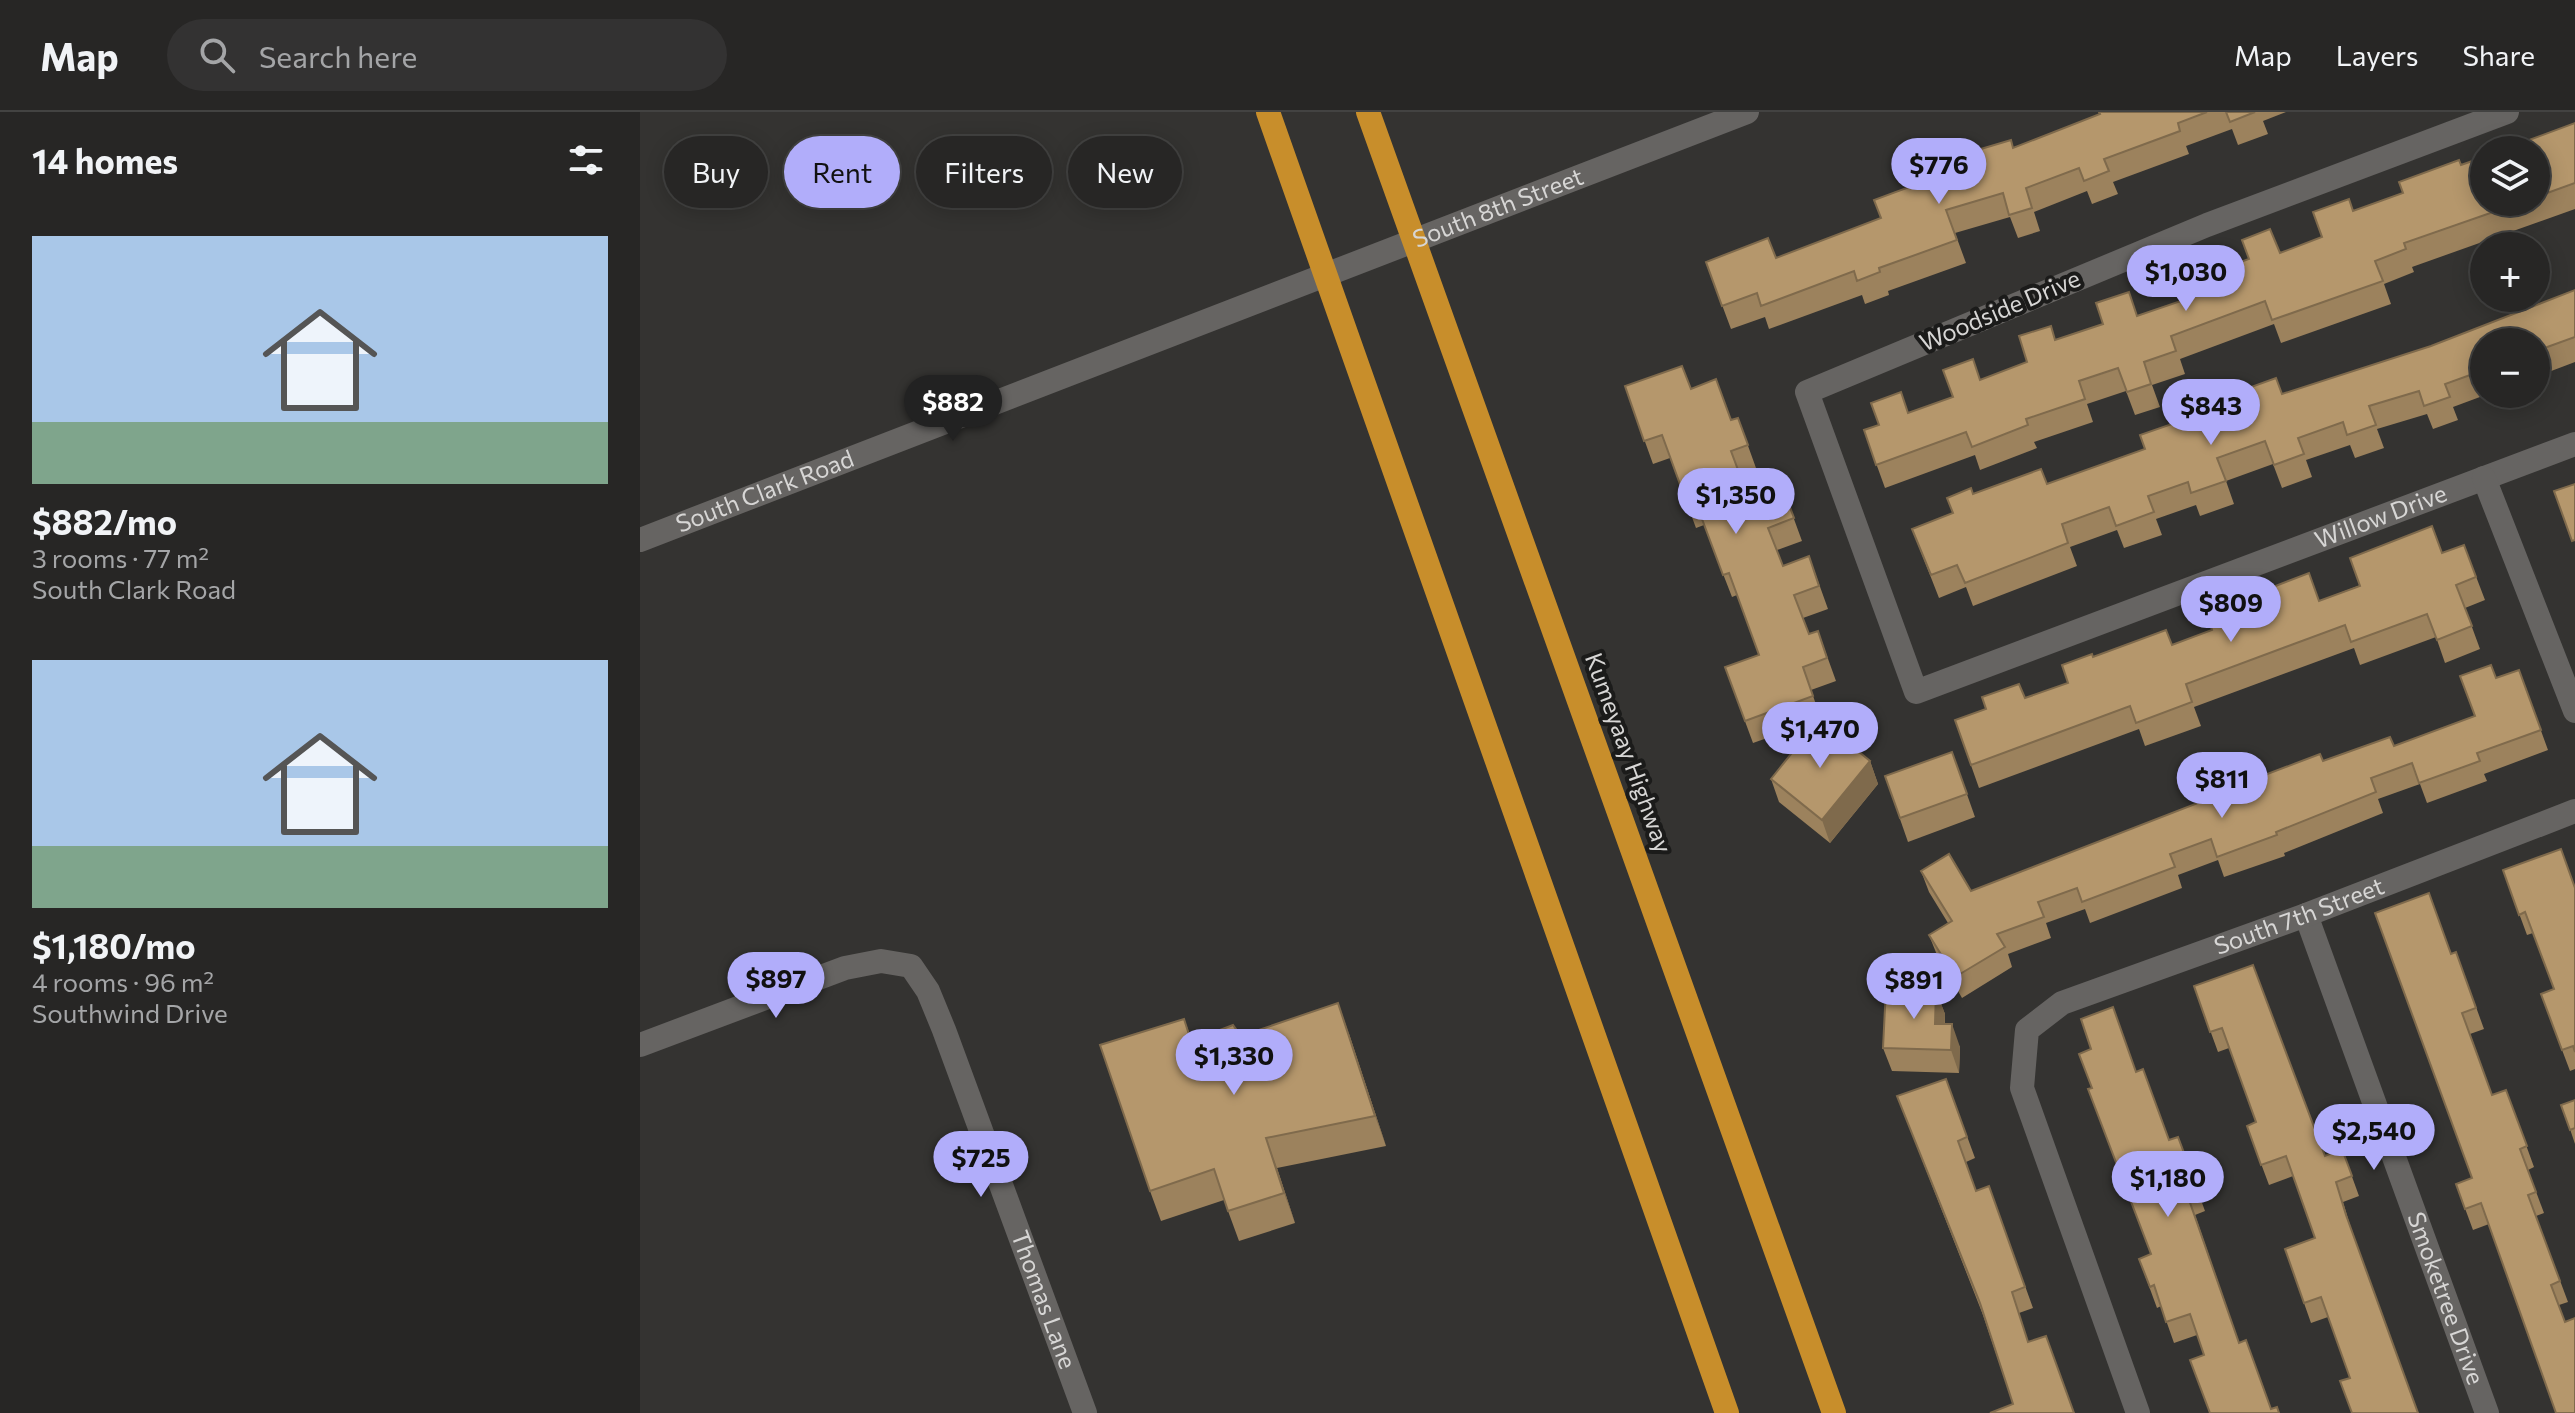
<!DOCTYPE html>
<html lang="en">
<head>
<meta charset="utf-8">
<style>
	body { margin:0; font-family:Commissioner,sans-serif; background:#333232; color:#f1f3f6; height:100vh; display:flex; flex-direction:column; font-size:30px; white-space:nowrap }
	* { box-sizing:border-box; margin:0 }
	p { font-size:26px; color:#a4a5a7 }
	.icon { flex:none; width:44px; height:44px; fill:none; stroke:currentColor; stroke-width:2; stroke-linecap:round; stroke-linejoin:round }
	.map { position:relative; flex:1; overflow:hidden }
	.drawer { display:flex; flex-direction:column; background:#272625; width:640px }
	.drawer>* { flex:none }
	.guide { position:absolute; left:24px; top:24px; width:760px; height:72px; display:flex; gap:16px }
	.tools { position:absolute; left:1830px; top:24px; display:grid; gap:16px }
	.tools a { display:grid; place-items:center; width:80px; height:80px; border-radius:50%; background:#272625; box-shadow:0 4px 20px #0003,0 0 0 2px #434342; font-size:40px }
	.price { position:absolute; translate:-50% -68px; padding:0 18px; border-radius:28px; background:#b1adfa; color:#111; font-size:26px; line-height:52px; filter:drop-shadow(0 2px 4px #0008) }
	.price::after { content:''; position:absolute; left:50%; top:48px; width:24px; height:18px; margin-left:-12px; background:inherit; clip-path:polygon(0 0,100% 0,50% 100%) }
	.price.active { background:#222; color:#fff }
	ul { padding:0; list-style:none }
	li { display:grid; align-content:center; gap:16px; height:424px; padding:0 32px }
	li span { display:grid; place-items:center; height:248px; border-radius:0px; color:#555 }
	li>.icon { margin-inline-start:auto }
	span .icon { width:144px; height:144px; fill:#fffc; stroke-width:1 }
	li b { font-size:34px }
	h2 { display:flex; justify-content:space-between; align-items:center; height:96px; padding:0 32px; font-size:34px }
	.tag { padding:0 28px; border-radius:36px; background:#272625; box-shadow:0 4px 20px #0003,0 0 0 2px #434342; font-size:28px; line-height:72px }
	.tag.active { background:#b1adfa; color:#111 }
	header { display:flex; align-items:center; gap:48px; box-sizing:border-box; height:112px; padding:0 40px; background:#272625; border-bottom:2px solid #434342 }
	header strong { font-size:38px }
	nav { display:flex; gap:44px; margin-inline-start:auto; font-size:28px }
	.search { width:560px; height:72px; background:#333232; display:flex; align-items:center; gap:20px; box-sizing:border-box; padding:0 28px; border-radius:44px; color:#a4a5a7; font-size:30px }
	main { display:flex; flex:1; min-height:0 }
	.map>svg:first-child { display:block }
</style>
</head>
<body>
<header>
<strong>Map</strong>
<div class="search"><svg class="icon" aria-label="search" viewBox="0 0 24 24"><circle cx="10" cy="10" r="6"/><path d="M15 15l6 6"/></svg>Search here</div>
<nav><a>Map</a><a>Layers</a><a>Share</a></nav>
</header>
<main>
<section class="drawer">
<h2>14 homes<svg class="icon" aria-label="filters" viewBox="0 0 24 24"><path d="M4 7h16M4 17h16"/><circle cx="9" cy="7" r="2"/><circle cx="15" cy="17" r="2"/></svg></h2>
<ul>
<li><span style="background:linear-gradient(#a9c7e8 75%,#7fa58c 0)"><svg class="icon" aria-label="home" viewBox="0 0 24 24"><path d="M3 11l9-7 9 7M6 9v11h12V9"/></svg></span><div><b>$882/mo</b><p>3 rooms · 77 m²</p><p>South Clark Road</p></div></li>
<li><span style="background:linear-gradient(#a9c7e8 75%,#7fa58c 0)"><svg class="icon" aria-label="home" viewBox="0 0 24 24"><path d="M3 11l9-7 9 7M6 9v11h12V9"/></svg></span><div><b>$1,180/mo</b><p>4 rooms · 96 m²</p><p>Southwind Drive</p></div></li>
</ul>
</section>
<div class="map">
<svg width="1935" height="1301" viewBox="0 0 1935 1301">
	<rect width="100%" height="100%" fill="#343331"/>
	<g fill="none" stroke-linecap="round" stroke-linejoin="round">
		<g stroke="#666462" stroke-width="24">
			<path id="s1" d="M1867 0 1567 113 1167 280 1276 580 1935 332"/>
			<polyline points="1844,366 1935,599"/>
			<path id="s2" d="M0 428 1107 0"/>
			<path id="s3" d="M1666 803 1847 1301"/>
			<path id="s4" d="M0 933 205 856 241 849 271 854 288 879 304 918 445 1301"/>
			<path id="s5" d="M1498 1301 1382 976 1387 918 1422 891 1666 803 1935 699"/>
		</g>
		<g stroke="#c88e2b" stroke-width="24">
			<polyline points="628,0 1087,1301"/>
			<polyline points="728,0 1194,1301"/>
		</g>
	</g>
	<g fill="#9c825d">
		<polygon points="1459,0 1646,0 1623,9 1628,22 1598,33 1592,17 1546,34 1549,42 1473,70 1478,82 1452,92 1447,79 1394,100 1400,119 1378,126 1370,105 1315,121 1326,151 1248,179 1249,183 1225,192 1222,183 1129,217 1125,205 1091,217 1066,150 1136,146 1241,106 1318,57 1460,2"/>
		<polygon points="1935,11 1935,97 1772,155 1774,160 1744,172 1751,192 1641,231 1634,212 1540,247 1545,262 1512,273 1520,295 1495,303 1486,279 1447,292 1453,310 1394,330 1397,336 1340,358 1335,343 1245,376 1224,318 1313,285 1340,268 1387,250 1416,228 1498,204 1541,189 1556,166 1640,141 1682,125 1713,99 1763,81 1821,53 1844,90 1896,90 1896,38"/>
		<polygon points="1935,178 1935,250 1898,264 1904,278 1896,281 1896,230 1844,230 1844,282 1848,282 1813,295 1818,308 1793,317 1787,302 1737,317 1744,336 1715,346 1710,333 1666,348 1672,365 1642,376 1633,352 1586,369 1594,392 1560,404 1556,393 1516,407 1522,423 1484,436 1477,418 1430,435 1437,454 1333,494 1326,475 1299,486 1272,417 1313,401 1333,382 1407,372 1505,337 1642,282 1791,234"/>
		<polygon points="985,274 1051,277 1091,308 1098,306 1116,356 1100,362 1110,390 1143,377 1162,429 1137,438 1143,454 1169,444 1188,497 1163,506 1169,522 1178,519 1196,569 1171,578 1181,607 1179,608 1230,649 1238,672 1190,731 1139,690 1131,667 1179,608 1113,631 1085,555 1119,543 1097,483 1092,485 1064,413 1056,416 1030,346 1013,352"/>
		<polygon points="1867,282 1893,282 1870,290"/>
		<polygon points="1824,433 1845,488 1825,496 1840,537 1805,551 1796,525 1720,553 1714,536 1554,595 1561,614 1505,634 1499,617 1339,676 1315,608 1385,586 1428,571 1453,545 1532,533 1679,489"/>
		<polygon points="1879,558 1908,638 1844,662 1847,669 1787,691 1780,672 1738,687 1743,701 1644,741 1645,744 1584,765 1578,748 1538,763 1542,776 1450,811 1445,797 1406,811 1411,826 1368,842 1372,855 1322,886 1297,843 1289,823 1308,811 1289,780 1281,759 1331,779 1558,691 1617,666 1683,649 1754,634 1835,604 1856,566"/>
		<polygon points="1312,640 1335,705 1268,730 1245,664"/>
		<polygon points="1863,758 1935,775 1935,957 1930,959 1901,882 1914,877 1893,821 1887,823"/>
		<polygon points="1816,840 1844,917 1830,922 1852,983 1866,978 1894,1055 1888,1058 1904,1101 1896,1104 1928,1190 1919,1193 1935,1301 1849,1112 1833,1118 1816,1072 1832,1066 1811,842"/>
		<polygon points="1554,874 1685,1044 1702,1037 1719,1084 1703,1090 1713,1123 1710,1266 1688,1205 1671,1211 1645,1137 1675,1126 1653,1064 1629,1073 1607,1014 1616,1010 1589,936 1578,940"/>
		<polygon points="1296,879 1305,902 1305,912 1320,935 1319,961 1252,959 1243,936"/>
		<polygon points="544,907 552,928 601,924 709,922 746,1034 637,1056 655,1111 599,1129 584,1088 521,1109 510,1079"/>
		<polygon points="1496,960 1529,1028 1538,1025 1565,1099 1555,1103 1599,1231 1631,1297 1639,1301 1570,1301 1564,1243 1557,1223 1534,1231 1521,1194 1517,1196 1499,1147 1511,1143"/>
		<polygon points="1306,967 1335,1046 1326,1050 1336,1079 1349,1074 1393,1196 1379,1201 1373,1292 1343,1203 1257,984"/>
		<polygon points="1935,988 1935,1032 1929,1014"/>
	</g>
	<g fill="#7f6a4c">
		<polygon points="1230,649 1238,672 1190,731 1182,708"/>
		<polygon points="1296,879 1305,902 1304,935 1295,912"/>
		<polygon points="698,891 709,922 746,1034 735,1004"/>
		<polygon points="1312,912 1320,935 1319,961 1311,938"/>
		<polygon points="626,1026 637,1056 655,1111 644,1081"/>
	</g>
	<g fill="#b5976c" stroke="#7f6a4c" stroke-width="2">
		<polygon points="1459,0 1567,0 1538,11 1540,19 1464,47 1469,59 1444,69 1439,56 1386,76 1392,96 1369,103 1363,81 1306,98 1317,128 1239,156 1240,160 1217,169 1214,159 1121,194 1117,181 1082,194 1066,150 1128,126 1136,146 1241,106 1234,88 1318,57 1314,45 1371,28 1373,36 1460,2"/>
		<polygon points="1586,0 1615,0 1590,10"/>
		<polygon points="1935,11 1935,71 1896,85 1896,38 1862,38"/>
		<polygon points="1844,45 1844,90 1882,90 1764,131 1766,137 1735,149 1743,169 1632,208 1625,189 1531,224 1536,239 1504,250 1511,272 1487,280 1478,256 1439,269 1445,287 1386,307 1388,313 1332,335 1326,320 1236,353 1224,318 1239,313 1231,291 1261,280 1268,301 1313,285 1303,258 1333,247 1340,268 1387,250 1379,224 1411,214 1415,228 1463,212 1456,191 1489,180 1497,204 1541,189 1530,159 1551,151 1556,166 1609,147 1602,128 1630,117 1640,141 1682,125 1673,100 1709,87 1713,99 1763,81 1759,70 1819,48 1821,53"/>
		<polygon points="1935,178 1935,225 1896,239 1896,230 1844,230 1844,258 1805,272 1810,285 1784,294 1779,279 1729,294 1736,313 1707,323 1703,310 1658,326 1664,342 1634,353 1625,329 1577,346 1586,369 1551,381 1548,370 1508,384 1514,400 1476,414 1469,395 1422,412 1428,431 1325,471 1317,453 1291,463 1272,417 1313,401 1307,386 1331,376 1333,382 1401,357 1407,372 1505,337 1500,323 1581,295 1578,287 1636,266 1642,282 1791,234"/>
		<polygon points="1042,254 1051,277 1076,267 1091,308 1098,306 1108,333 1091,339 1110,390 1143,377 1154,406 1128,416 1143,454 1169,444 1179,474 1154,483 1169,522 1178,519 1187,546 1163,555 1173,584 1105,609 1085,555 1119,543 1089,461 1083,463 1056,391 1048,394 1022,323 1004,329 985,274"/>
		<polygon points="1935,372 1935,428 1932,429 1914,379"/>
		<polygon points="1792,414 1802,441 1824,433 1836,465 1816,473 1832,514 1797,528 1787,502 1711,530 1705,513 1546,572 1552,590 1496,611 1490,594 1331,653 1315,608 1346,597 1342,585 1379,572 1385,586 1428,571 1422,553 1452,542 1453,545 1526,518 1532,533 1572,518 1566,501 1669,461 1679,489 1720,474 1710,446"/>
		<polygon points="1851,553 1856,566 1879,558 1901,618 1837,641 1840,649 1779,671 1772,651 1731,666 1736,680 1636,720 1637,723 1577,745 1571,727 1530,742 1535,755 1442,790 1437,776 1398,790 1404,805 1357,822 1365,835 1315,865 1289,823 1312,809 1281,759 1309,742 1331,779 1558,691 1554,680 1615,659 1617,666 1680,642 1683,649 1750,625 1754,634 1835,604 1820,564"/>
		<polygon points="1179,607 1230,649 1182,708 1131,667"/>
		<polygon points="1312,640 1327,682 1260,706 1245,664"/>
		<polygon points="1921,737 1935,776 1935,940 1933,934 1922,938 1901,882 1914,877 1885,800 1879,803 1863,758"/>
		<polygon points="1789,781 1811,842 1816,840 1836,896 1822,901 1852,983 1866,978 1887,1034 1880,1037 1896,1080 1888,1083 1920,1169 1911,1173 1925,1210 1935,1206 1935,1301 1916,1301 1841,1091 1825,1097 1816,1072 1832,1066 1735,801"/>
		<polygon points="1613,853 1685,1044 1702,1037 1712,1064 1696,1070 1706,1103 1778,1301 1712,1301 1700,1269 1710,1266 1681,1185 1664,1191 1645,1137 1675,1126 1646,1044 1621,1053 1607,1014 1616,1010 1582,916 1570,920 1554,874"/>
		<polygon points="1246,876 1296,879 1295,912 1312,912 1311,938 1243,936"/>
		<polygon points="698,891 735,1004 626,1026 644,1081 588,1099 574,1057 510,1079 460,933 544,907 551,929 593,913 601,924"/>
		<polygon points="1473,895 1496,960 1503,957 1529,1028 1538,1025 1558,1078 1547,1082 1599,1231 1606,1228 1631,1297 1637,1295 1639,1301 1570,1301 1550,1248 1564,1243 1550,1202 1526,1210 1514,1173 1510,1175 1499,1147 1511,1142 1448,977 1452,976 1439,942 1451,937 1441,907"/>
		<polygon points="1306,967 1327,1025 1318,1029 1336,1079 1349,1074 1385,1175 1372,1180 1388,1230 1406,1224 1434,1301 1350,1301 1373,1292 1340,1191 1257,984"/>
		<polygon points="1935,988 1935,1016 1930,1018 1921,993"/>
	</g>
	<g text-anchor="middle" stroke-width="8" stroke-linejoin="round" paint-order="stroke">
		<g font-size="24" fill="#d7d6d5" stroke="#1b1b1a">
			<text dy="8" stroke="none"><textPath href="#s2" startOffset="920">South 8th Street</textPath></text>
			<text transform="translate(1360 199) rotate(-23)" y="8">Woodside Drive</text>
			<text dy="8" stroke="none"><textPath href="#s2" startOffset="134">South Clark Road</textPath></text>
			<text dy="8" stroke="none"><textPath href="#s1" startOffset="1570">Willow Drive</textPath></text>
			<text transform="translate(988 641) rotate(70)" y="8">Kumeyaay Highway</text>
			<text dy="8" stroke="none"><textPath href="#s5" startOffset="700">South 7th Street</textPath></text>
			<text dy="8" stroke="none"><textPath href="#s3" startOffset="408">Smoketree Drive</textPath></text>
			<text dy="8" stroke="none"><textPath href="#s4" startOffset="646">Thomas Lane</textPath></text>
		</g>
	</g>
</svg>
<div class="tools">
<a><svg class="icon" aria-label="layers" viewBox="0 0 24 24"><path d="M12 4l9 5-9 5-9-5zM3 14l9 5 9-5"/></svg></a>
<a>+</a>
<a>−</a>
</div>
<b class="price" style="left:1299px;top:94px">$776</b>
<b class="price" style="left:1546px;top:201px">$1,030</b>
<b class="price active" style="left:313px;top:331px">$882</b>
<b class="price" style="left:1571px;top:335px">$843</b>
<b class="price" style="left:1096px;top:424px">$1,350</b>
<b class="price" style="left:1591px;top:532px">$809</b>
<b class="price" style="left:1180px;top:658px">$1,470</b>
<b class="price" style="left:1582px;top:708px">$811</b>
<b class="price" style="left:136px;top:908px">$897</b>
<b class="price" style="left:1274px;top:909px">$891</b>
<b class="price" style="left:594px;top:985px">$1,330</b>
<b class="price" style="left:1734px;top:1060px">$2,540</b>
<b class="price" style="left:341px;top:1087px">$725</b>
<b class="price" style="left:1528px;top:1107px">$1,180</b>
<div class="guide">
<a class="tag">Buy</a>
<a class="tag active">Rent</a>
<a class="tag">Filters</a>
<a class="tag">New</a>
</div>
</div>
</main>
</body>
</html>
